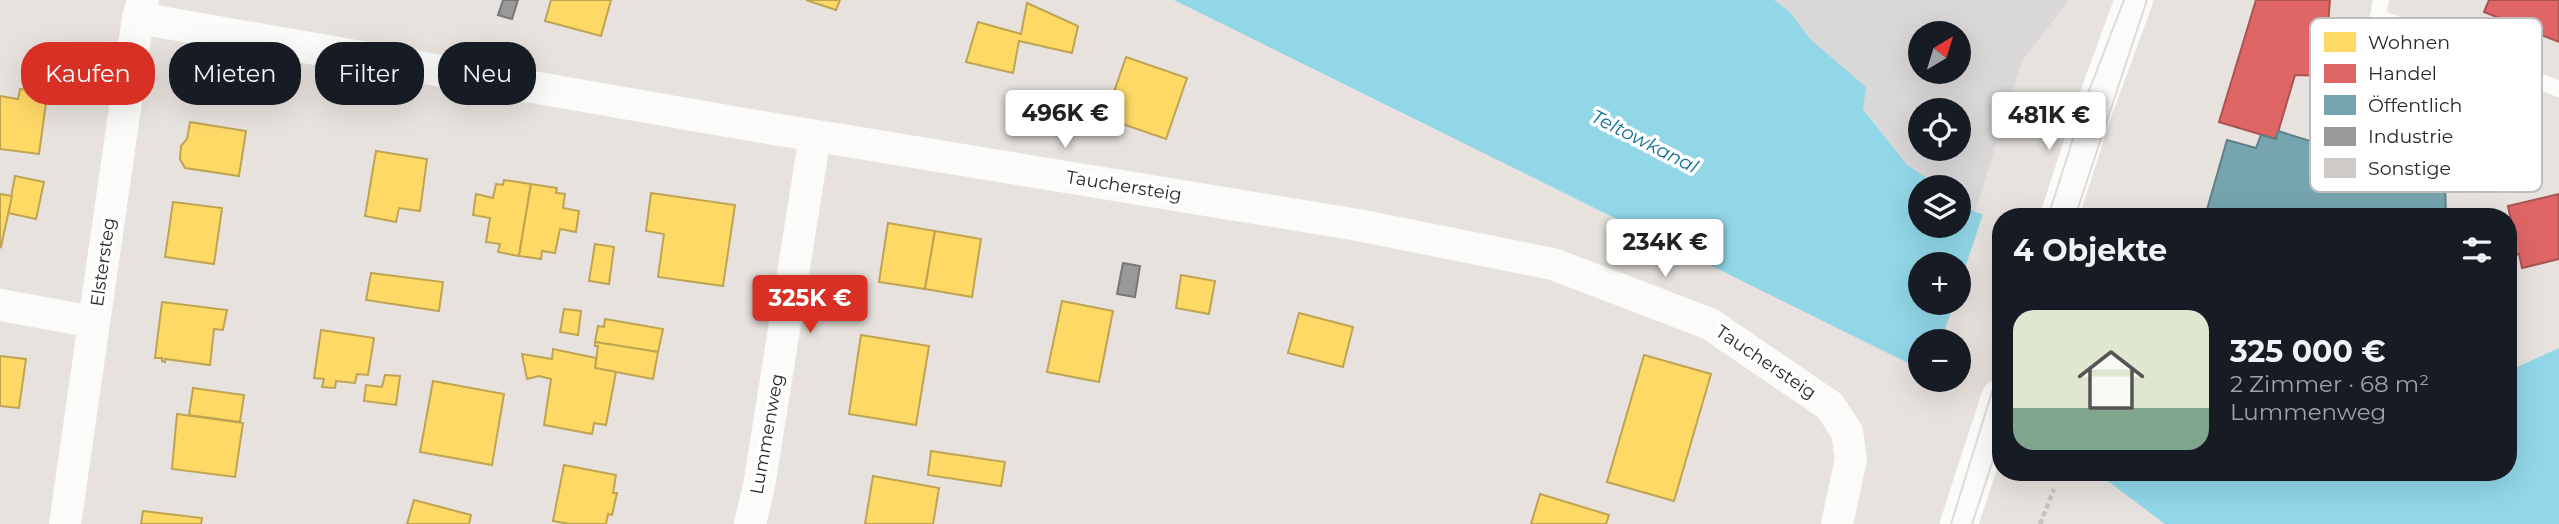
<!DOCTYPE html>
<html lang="de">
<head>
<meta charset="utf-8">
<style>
	body { margin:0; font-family:Montserrat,sans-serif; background:#242831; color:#f1f3f6; height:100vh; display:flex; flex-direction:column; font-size:26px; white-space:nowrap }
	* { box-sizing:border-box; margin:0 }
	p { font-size:23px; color:#9ea1a6 }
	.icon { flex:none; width:38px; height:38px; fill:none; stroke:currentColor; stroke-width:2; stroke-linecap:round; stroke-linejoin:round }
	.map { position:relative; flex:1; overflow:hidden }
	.side { position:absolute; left:1992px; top:208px; width:525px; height:273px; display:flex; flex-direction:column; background:#171b24; border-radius:28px; box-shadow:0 7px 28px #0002 }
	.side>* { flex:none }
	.banner { position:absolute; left:21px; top:42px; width:665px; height:63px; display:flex; gap:14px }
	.needle { width:46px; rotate:38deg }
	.controls { position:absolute; left:1908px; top:21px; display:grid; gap:14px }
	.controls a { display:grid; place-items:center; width:63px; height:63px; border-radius:50%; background:#171b24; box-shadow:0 7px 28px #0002; font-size:35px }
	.price { position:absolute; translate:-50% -60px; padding:0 16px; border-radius:7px; background:#fff; color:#222; font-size:23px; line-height:46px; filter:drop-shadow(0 2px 4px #0008) }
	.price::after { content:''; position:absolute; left:50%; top:42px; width:21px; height:16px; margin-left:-10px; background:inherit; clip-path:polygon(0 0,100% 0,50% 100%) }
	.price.current { background:#d93025; color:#fff }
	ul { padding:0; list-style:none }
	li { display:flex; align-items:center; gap:21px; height:175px; padding:0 21px }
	li span { display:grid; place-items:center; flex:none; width:196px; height:140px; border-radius:21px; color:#555 }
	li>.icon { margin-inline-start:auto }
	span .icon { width:84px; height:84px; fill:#fffc; stroke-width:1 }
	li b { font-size:30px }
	h2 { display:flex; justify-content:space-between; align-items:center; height:84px; padding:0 21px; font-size:30px }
	.chip { padding:0 24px; border-radius:28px; background:#171b24; box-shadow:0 7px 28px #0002; font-size:24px; line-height:63px }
	.chip.current { background:#d93025; color:#fff }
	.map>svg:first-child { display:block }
</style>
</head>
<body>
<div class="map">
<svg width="2559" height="524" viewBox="0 0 2559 524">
	<rect width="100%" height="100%" fill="#e7e2dd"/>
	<path fill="#dad7d9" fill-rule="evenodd" d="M1774 0H2069L2022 61 1975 212 1958 200V187H1940L1907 165 1790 12ZM1920 33H1958V72H1920ZM1920 110H1958V149H1920Z"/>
	<g fill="#91d7e8" fill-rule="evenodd">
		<path d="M1174 0H1774L1790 12 1811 40 1866 87 1863 109 1907 165 1940 187H1920V226H1958V200L1975 212 2000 220 1958 380V341H1920V369ZM1920 264H1958V303H1920Z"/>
		<polygon points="2559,348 2559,524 2165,524 2097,473 2508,472 2508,371"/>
	</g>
	<polygon fill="#e7e2dd" points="1984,211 2002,217 2000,217 2000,410 1941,383 1939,380 1958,380 1958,341 1941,341 1954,303 1958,303 1958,289"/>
	<g fill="#ffd966" stroke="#bea453" stroke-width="2">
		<polygon points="551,0 611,0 601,36 545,21"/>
		<polygon points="806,0 840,0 836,10"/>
		<polygon points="1027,3 1078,26 1072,53 1019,41 1013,73 966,62 978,22 1021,34"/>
		<polygon points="1126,57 1187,78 1166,139 1105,118"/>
		<polygon points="20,89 37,91 36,101 46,103 39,154 0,149 0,96 18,99"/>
		<polygon points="190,122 246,131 239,176 185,168 180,159 181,146 187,139"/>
		<polygon points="376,151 427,159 420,211 399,208 396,222 365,216"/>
		<polygon points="15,176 44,182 36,219 8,213"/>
		<polygon points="504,180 531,184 519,256 498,252 500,244 486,242 490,218 473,215 476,194 493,198 496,184 503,185"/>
		<polygon points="531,184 557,188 556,193 565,194 563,208 579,211 576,232 560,229 555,253 542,251 541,259 519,256"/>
		<polygon points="651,193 735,205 723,286 658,277 664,234 646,231"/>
		<polygon points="0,194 12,196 1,247 0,246"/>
		<polygon points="173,202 222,208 214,264 165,257"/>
		<polygon points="888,223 935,231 925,289 879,282"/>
		<polygon points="935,231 981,239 972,297 925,289"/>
		<polygon points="595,244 614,247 609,284 589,281"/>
		<polygon points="371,273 443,282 439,311 366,300"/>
		<polygon points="1181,275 1215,281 1209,314 1176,308"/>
		<polygon points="1062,301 1113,311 1099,382 1047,372"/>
		<polygon points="162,302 227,310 223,330 214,329 210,365 165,359 165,362 162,361 162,358 155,358"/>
		<polygon points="564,309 581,311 578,335 560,332"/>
		<polygon points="1299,313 1353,327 1343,367 1288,353"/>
		<polygon points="605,319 663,329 658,352 595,342 598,326 604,327"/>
		<polygon points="321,330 374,338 368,375 357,374 355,383 336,381 335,388 322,387 324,379 314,378"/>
		<polygon points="861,335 929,346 916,425 849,414"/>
		<polygon points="595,342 658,352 653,379 595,368 598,346 595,346"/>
		<polygon points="553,349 596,358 595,368 616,372 606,425 594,423 592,434 544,425 551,379 539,376 527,379 522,354 552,359"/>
		<polygon points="1644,355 1711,374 1674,501 1607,482"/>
		<polygon points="0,356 26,359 19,408 0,406"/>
		<polygon points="385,375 400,376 396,405 364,401 366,385 382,387"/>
		<polygon points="433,381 504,394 492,465 420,452"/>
		<polygon points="193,388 244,395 240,422 189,415"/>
		<polygon points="177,414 243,423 235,477 172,469"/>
		<polygon points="931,451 1005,462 1001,486 928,475"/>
		<polygon points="564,465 616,475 613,493 617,493 612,515 608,514 606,524 570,524 553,521"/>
		<polygon points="873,476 939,488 933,524 865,524"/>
		<polygon points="1540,494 1609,515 1606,524 1531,524"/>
		<polygon points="414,500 471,515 469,524 407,524"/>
		<polygon points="143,511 202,518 201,524 141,524"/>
	</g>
	<g fill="#e06666" stroke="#a95353" stroke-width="2">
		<polygon points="2256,0 2330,0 2324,76 2295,75 2276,139 2219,122"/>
		<polygon points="2489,0 2559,0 2559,42 2484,12"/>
		<polygon points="2559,194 2559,259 2522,268 2519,254 2508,257 2508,221 2511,221 2508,206"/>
	</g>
	<polygon fill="#76a5af" stroke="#5f8086" stroke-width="2" points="2278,131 2445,183 2446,217 2211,217 2206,213 2227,140 2256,148 2261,135 2276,139"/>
	<g fill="#999" stroke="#777" stroke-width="2">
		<polygon points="503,0 518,0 512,19 498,15"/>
		<polygon points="1123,263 1140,266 1135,297 1117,294"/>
	</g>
	<polygon fill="#cecac7" stroke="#d2cec9" stroke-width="2" points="205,73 221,75 220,84 203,81"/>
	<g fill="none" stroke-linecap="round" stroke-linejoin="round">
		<polyline stroke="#c3c2c2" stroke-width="4.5" stroke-dasharray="5 3.5" stroke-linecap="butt" points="2040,524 2054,489"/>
		<g stroke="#fbfbfa" stroke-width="16">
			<polyline points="2378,17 2559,89"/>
			<polyline points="2336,141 2378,17 2381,0"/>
		</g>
		<g stroke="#fbfbfa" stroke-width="32">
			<polyline points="138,18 756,126 1358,225 1553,264 1710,324 1830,406 1847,432 1851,459 1837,524"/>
			<polyline points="0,305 94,322"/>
			<polyline points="65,524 138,18 143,0"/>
			<polyline points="750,524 759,486 815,136"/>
		</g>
		<g stroke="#fbfbfa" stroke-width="38">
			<polyline points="2059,217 2095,106 2134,0"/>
			<polyline points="1959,524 2000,398"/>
		</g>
		<g stroke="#dddcdd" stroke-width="2">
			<polyline points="2048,217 2085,101 2124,0"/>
			<polyline points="2075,217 2147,0"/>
			<polyline points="1951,524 2000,366"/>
			<polyline points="1972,524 2000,439"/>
		</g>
	</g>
	<g text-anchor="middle" stroke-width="7" stroke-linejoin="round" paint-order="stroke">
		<g font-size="18" fill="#282828" stroke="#fff">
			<text transform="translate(1124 186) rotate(9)" y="6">Tauchersteig</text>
			<text transform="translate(103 262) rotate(-82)" y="6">Elstersteg</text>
			<text transform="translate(1766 362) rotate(34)" y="6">Tauchersteig</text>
			<text transform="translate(767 434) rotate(-80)" y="6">Lummenweg</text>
		</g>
		<g font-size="19" font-style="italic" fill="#0e6f96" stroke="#fff">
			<text transform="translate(1645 141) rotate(27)" y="7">Teltowkanal</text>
		</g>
	</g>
	<rect x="2310" y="18" width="232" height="174" rx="10" fill="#fff" stroke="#bebebe" stroke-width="2"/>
	<rect x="2324" y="32" width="32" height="20" fill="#ffd966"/>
	<rect x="2324" y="64" width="32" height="19" fill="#e06666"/>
	<rect x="2324" y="95" width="32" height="20" fill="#76a5af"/>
	<rect x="2324" y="127" width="32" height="19" fill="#999"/>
	<rect x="2324" y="158" width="32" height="20" fill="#cecac7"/>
	<g font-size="19" fill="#282828">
		<text x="2368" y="49">Wohnen</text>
		<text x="2368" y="80">Handel</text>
		<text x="2368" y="112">Öffentlich</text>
		<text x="2368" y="143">Industrie</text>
		<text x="2368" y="175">Sonstige</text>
	</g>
</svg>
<div class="controls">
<a><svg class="needle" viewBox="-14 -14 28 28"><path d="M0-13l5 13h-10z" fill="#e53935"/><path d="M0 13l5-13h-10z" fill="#9ea1a6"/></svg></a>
<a><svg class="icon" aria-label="locate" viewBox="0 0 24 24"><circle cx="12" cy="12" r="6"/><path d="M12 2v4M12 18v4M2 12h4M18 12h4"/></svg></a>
<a><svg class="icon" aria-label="layers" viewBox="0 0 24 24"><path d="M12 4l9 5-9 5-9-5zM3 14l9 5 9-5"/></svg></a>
<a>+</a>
<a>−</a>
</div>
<b class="price" style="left:1065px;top:150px">496K €</b>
<b class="price" style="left:2049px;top:152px">481K €</b>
<b class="price" style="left:1665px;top:279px">234K €</b>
<b class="price current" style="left:810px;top:335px">325K €</b>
<div class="banner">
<a class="chip current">Kaufen</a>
<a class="chip">Mieten</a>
<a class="chip">Filter</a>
<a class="chip">Neu</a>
</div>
<section class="side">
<h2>4 Objekte<svg class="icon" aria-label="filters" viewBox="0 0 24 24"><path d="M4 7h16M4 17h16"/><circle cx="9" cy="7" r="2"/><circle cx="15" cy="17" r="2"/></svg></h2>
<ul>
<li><span style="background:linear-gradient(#dfe7d0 70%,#7fa58c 0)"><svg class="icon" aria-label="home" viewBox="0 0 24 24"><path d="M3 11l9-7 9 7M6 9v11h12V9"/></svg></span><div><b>325 000 €</b><p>2 Zimmer · 68 m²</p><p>Lummenweg</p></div></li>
</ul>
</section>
</div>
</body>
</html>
